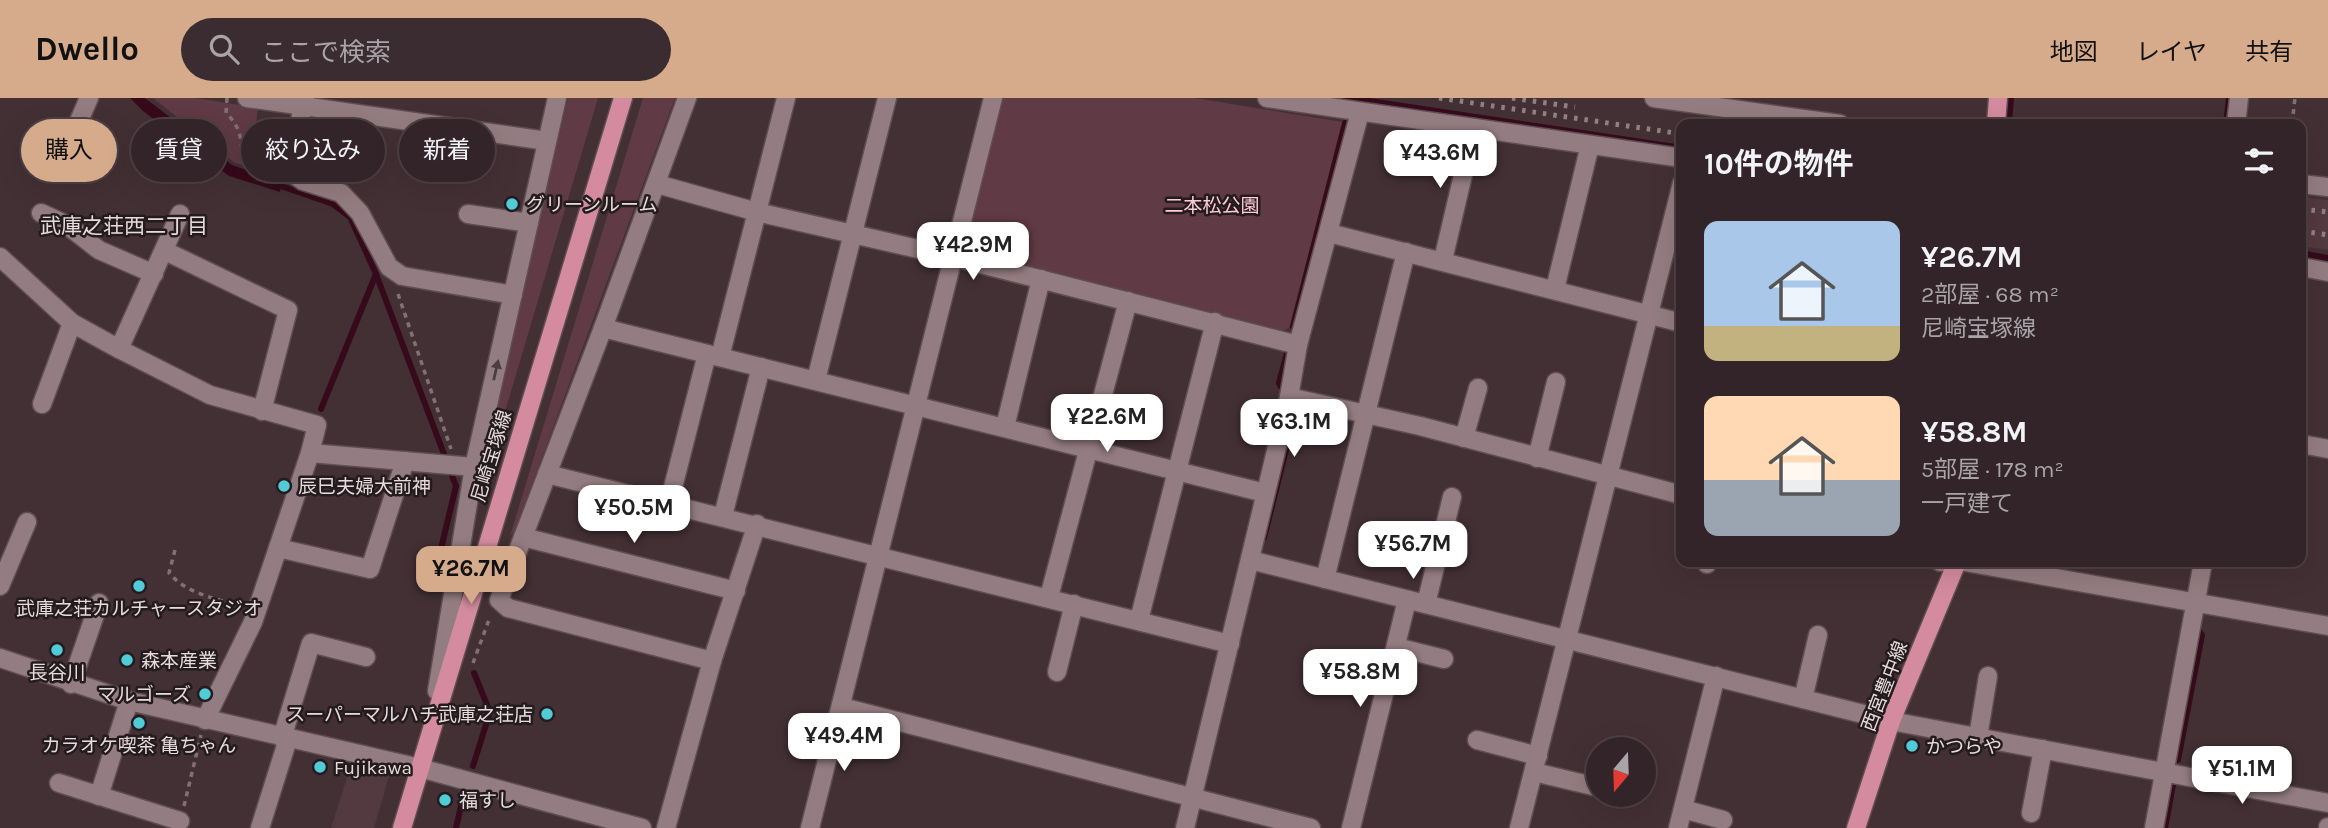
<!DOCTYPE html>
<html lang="ja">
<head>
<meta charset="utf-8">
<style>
	body { margin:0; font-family:Karla,"Noto Sans JP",sans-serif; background:#3a2c30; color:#f1f3f6; height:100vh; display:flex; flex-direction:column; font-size:26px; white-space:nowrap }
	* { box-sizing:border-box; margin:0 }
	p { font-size:23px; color:#a8a4a8 }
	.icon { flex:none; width:38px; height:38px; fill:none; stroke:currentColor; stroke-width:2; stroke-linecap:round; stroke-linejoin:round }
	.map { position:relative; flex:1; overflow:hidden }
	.panel { position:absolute; left:1676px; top:21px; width:630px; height:448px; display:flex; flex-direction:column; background:#322428; border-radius:14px; box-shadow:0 7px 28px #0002,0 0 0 2px #4d4145 }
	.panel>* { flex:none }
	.banner { position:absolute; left:21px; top:21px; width:665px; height:63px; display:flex; gap:14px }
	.needle { width:46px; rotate:199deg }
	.buttons { position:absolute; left:1586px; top:639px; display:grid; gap:14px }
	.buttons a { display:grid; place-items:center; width:70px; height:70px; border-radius:50%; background:#322428; box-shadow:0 7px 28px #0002,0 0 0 2px #4d4145; font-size:35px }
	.price { position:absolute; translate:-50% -60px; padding:0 16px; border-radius:14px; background:#fff; color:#222; font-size:23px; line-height:46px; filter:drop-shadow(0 2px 4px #0008) }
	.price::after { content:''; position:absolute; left:50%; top:42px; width:21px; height:16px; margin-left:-10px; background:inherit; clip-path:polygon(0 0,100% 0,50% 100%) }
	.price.selected { background:#d6ab8b; color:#111 }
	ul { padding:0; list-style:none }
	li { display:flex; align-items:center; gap:21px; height:175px; padding:0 28px }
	li span { display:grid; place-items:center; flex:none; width:196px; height:140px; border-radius:14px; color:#555 }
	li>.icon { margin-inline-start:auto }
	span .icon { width:84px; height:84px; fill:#fffc; stroke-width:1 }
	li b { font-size:30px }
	h2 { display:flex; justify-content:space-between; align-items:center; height:84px; padding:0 28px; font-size:30px }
	.pill { padding:0 24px; border-radius:32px; background:#322428; box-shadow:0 7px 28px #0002,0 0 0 2px #4d4145; font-size:24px; line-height:63px }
	.pill.selected { background:#d6ab8b; color:#111 }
	header { display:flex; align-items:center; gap:42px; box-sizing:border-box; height:98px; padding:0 35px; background:#d6ab8b; color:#111 }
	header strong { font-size:33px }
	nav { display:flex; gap:38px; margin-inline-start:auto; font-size:24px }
	.search { width:490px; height:63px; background:#3a2c30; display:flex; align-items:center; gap:18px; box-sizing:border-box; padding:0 24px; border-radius:38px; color:#a8a4a8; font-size:26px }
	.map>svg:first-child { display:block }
</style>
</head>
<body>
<header>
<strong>Dwello</strong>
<div class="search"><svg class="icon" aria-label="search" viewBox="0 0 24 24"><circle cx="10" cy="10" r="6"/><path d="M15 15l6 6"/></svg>ここで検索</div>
<nav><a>地図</a><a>レイヤ</a><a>共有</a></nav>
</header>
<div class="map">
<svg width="2328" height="730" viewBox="0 0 2328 730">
	<rect width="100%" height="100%" fill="#433035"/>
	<g fill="#533940">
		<polygon points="2301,99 2328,102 2328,152 2301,148"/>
		<polygon points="351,667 389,678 374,730 331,730"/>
	</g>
	<g fill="#603a44">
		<polygon points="153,0 196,0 258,10 250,69 235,65"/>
		<polygon points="568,0 598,0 472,425 482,368"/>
		<polygon points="643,0 675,0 515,432 510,438"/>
		<polygon points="1003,0 1195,0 1343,24 1289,230 1282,233 974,154 968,142"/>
	</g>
	<polygon fill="#360a1a" points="130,0 145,0 232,67 282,84 280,94 229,78 143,13"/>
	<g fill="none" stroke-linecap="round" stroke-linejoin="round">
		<g stroke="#360a1a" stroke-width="6">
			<polyline points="1330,0 1350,3"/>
			<polyline points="1350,0 1682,50"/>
			<polyline points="2009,26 2011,0"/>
			<polyline points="2226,26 2229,0"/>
			<polyline points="275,86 333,106 350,119 376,176 456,388 434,480 438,490"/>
			<polyline points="2301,155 2328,160"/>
			<polyline points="1293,229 1345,25"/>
			<polyline points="1281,289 1279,285 1287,255"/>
			<polyline points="321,311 376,176"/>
			<polyline points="1264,440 1296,312"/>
			<polyline points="2178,662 2202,537 2196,529"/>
			<polyline points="473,668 490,614 474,575"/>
			<polyline points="456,730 464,695"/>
			<polyline points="2165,730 2173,687"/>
		</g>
		<defs>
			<g id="minor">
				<polyline points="247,0 547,43"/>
				<polyline points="304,0 291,74 303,83 341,95 360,115 389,169 402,178 513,197"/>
				<polyline points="687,0 603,230 1265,395"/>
				<polyline points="1267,0 1682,60"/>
				<polyline points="1654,0 1840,26"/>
				<polyline points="2236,26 2239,0"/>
				<polyline points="75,32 89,0"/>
				<polyline points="657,86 757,114 953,159 1298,247"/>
				<polyline points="2301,86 2328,89"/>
				<polyline points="41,115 67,127 99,152 154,176"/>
				<polyline points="468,116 529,125"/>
				<polyline points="1329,135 1682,225"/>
				<polyline points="165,153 288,212 262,313"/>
				<polyline points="0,159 72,225 119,251 210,297 317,327 310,355 474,369"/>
				<polyline points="1443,162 1474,30"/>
				<polyline points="2301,169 2328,174"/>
				<polyline points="1555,191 1590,47"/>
				<polyline points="603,230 499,502 508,510 712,563"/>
				<polyline points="119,251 180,116"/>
				<polyline points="720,259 786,0"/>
				<polyline points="816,282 887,0"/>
				<polyline points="1289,299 1420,328 1682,397"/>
				<polyline points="42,306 72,225"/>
				<polyline points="1005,329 1041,181"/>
				<polyline points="1464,340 1478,290"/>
				<polyline points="2301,346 2328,351"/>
				<polyline points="1537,360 1556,284"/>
				<polyline points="547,376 1230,546"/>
				<polyline points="669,405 707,256"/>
				<polyline points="723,418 761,269"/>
				<polyline points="523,439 736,493"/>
				<polyline points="278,450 370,471 405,363"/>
				<polyline points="1250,462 1891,623 2328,705"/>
				<polyline points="1940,464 1950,464"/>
				<polyline points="1965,464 2328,528"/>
				<polyline points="1707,466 1707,464"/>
				<polyline points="1325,481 1406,154"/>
				<polyline points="0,488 27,424"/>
				<polyline points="1049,499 1128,203"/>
				<polyline points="1426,506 1452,399"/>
				<polyline points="1139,522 1215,224"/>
				<polyline points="1396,549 1444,561"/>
				<polyline points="0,560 129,603 420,670 642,730"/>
				<polyline points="1057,574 1074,506"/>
				<polyline points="71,586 99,505"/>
				<polyline points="437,593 474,369 557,0"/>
				<polyline points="1803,601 1818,537"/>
				<polyline points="842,609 1311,730"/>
				<polyline points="205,622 253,524 310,355"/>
				<polyline points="1978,639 1988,578"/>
				<polyline points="282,640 311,545 366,559"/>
				<polyline points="1477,642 1538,658"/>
				<polyline points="1534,674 1593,688"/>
				<polyline points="59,685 180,723"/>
				<polyline points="99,698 129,603"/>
				<polyline points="1683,711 1723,722"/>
				<polyline points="2031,715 2043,651"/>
				<polyline points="260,730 288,641"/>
				<polyline points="666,730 712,563 757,426"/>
				<polyline points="810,730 993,0"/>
				<polyline points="1185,730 1289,299 1298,247 1360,14"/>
				<polyline points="1351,730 1407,502"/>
				<polyline points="1519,730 1682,85"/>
				<polyline points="1678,730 1716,578"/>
				<polyline points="2154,730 2203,464"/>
				<polyline points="2328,730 2328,729"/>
			</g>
			<g id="major">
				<polyline points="1996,26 1998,0"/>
				<polyline points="402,730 623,0"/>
				<polyline points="1856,730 1891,623 1957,464"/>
			</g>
		</defs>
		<use href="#minor" stroke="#5e4e52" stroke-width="21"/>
		<use href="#major" stroke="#5e4e52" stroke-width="21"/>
		<g stroke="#817075" stroke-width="3.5" stroke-dasharray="5 5" stroke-linecap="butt">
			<path d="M227 0 226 15C257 45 221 59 274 76"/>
			<polyline points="2292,26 2295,0"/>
			<polyline points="398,196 451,351"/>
			<path d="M175 452 169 475C187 496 215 500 240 508"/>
			<polyline points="473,565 490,519"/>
			<polyline points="184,708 201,637"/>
		</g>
		<use href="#minor" stroke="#947d82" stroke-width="18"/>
		<use href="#major" stroke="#d48b9f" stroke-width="18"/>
		<g stroke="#908084" stroke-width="5" stroke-dasharray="3.5 7" stroke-linecap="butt">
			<polyline points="1439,0 1682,36"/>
			<polyline points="1512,0 1575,9"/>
			<polyline points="2301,111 2328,114"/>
			<polyline points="2301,133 2328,137"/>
		</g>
	</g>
	<defs><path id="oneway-solid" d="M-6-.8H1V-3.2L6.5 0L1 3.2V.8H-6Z" transform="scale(1.75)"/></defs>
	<use fill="#4b3d40" href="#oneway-solid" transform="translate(496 272) rotate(-77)"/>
	<g fill="#52cbd8" stroke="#231b1d" stroke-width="2.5">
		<circle cx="512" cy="106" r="7"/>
		<circle cx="284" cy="388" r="7"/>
		<circle cx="139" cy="488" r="7"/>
		<circle cx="57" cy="552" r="7"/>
		<circle cx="127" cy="562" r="7"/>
		<circle cx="205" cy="596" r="7"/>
		<circle cx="547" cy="616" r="7"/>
		<circle cx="139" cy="625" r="7"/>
		<circle cx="1912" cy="648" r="7"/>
		<circle cx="320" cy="669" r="7"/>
		<circle cx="445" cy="702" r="7"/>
	</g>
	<g text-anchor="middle" stroke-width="5" stroke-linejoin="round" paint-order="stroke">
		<g font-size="19" fill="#e7dadd" stroke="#231b1d" text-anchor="start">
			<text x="526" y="113">グリーンルーム</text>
			<text x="298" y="395">辰巳夫婦大前神</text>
			<text x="139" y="517" text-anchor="middle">武庫之荘カルチャースタジオ</text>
			<text x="141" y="569">森本産業</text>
			<text x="57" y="581" text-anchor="middle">長谷川</text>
			<text x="191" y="603" text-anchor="end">マルゴーズ</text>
			<text x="533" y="623" text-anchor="end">スーパーマルハチ武庫之荘店</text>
			<text x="139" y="654" text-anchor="middle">カラオケ喫茶 亀ちゃん</text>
			<text x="1926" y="655">かつらや</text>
			<text x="334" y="676">Fujikawa</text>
			<text x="459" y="709">福すし</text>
		</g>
		<g font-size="19" fill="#fecad7" stroke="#231b1d">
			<text x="1212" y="114">二本松公園</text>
		</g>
		<g font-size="19" fill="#e7dadd" stroke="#231b1d">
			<text transform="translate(491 358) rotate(-73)" y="7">尼崎宝塚線</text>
			<text transform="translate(1884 588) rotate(-69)" y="7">西宮豊中線</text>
		</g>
		<g font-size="21" fill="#e7dadd" stroke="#231b1d">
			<text x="124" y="135">武庫之荘西二丁目</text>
		</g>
	</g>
</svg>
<div class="buttons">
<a><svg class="needle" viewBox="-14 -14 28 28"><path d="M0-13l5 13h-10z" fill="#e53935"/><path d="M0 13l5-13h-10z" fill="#a8a4a8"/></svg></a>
</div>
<b class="price" style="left:1440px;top:92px">¥43.6M</b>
<b class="price" style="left:973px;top:184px">¥42.9M</b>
<b class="price" style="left:1107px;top:356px">¥22.6M</b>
<b class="price" style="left:1294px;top:361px">¥63.1M</b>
<b class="price" style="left:634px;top:447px">¥50.5M</b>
<b class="price" style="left:1413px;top:483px">¥56.7M</b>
<b class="price selected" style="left:471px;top:508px">¥26.7M</b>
<b class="price" style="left:1360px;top:611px">¥58.8M</b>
<b class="price" style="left:844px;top:675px">¥49.4M</b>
<b class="price" style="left:2242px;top:708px">¥51.1M</b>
<div class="banner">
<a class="pill selected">購入</a>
<a class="pill">賃貸</a>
<a class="pill">絞り込み</a>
<a class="pill">新着</a>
</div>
<section class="panel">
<h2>10件の物件<svg class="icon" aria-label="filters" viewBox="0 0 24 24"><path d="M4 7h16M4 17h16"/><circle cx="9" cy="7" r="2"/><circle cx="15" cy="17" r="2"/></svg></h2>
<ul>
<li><span style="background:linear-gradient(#a9c7e8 75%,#c2b280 0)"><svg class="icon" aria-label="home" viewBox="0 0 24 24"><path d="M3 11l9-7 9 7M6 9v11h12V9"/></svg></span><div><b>¥26.7M</b><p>2部屋 · 68 m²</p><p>尼崎宝塚線</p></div></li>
<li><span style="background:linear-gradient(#ffd9b3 60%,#9aa5b1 0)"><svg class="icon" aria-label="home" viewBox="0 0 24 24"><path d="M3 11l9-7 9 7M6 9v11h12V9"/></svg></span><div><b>¥58.8M</b><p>5部屋 · 178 m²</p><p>一戸建て</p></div></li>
</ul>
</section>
</div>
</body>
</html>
